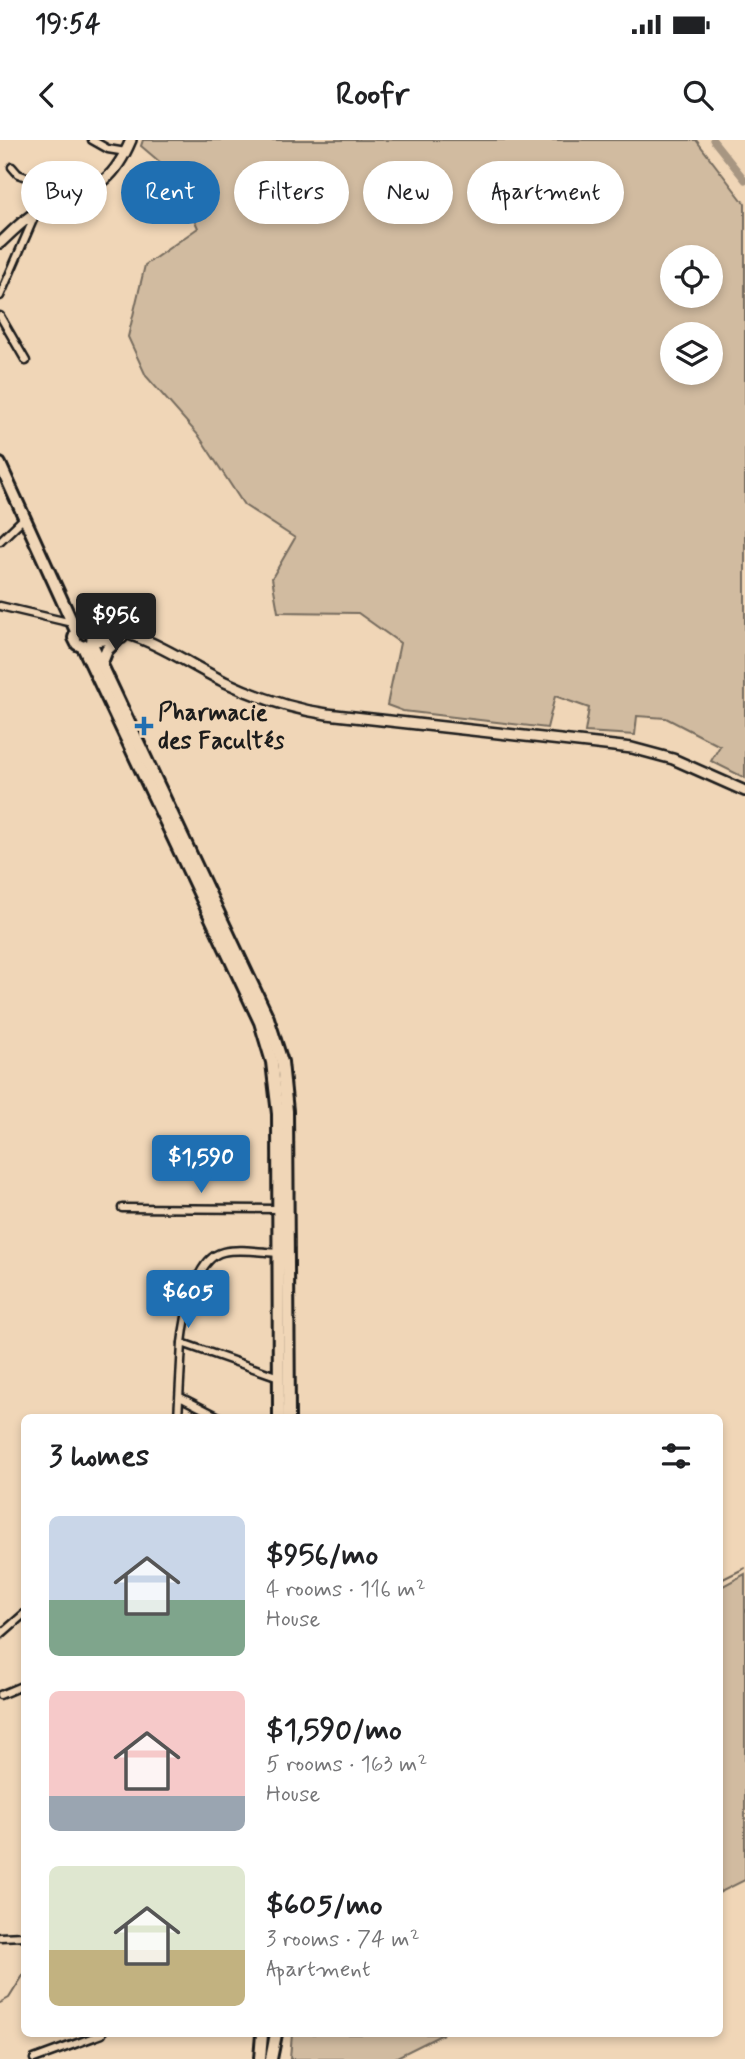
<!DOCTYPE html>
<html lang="en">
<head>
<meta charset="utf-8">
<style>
	body { margin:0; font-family:Mynerve,sans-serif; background:#f2f2f2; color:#202124; height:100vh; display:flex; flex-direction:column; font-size:26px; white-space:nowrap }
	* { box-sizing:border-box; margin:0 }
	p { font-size:23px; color:#757577 }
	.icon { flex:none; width:38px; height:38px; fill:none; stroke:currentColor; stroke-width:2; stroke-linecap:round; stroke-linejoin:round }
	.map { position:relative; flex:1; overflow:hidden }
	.sheet { position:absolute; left:21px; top:1274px; width:702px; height:623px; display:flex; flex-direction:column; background:#fff; border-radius:10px; box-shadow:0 4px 10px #0003 }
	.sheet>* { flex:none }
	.banner { position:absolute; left:21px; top:21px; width:704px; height:63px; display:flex; gap:14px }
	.tools { position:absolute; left:660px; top:105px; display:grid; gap:14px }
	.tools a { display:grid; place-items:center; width:63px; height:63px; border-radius:50%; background:#fff; box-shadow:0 4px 10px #0003; font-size:35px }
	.price { position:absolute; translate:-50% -60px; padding:0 16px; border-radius:7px; background:#1f6fb2; color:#fff; font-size:23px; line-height:46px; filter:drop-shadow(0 2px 4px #0008) }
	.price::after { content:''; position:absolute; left:50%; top:42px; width:21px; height:16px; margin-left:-10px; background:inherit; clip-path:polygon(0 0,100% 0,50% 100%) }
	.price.selected { background:#222; color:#fff }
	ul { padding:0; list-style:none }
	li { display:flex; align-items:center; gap:21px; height:175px; padding:0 28px }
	li span { display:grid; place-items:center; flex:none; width:196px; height:140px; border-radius:10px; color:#555 }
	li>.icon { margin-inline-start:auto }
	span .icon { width:84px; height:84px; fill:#fffc; stroke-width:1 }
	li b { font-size:30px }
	h2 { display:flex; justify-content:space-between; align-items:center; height:84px; padding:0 28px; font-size:30px }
	.pill { padding:0 24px; border-radius:32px; background:#fff; box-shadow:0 4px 10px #0003; font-size:24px; line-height:63px }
	.pill.selected { background:#1f6fb2; color:#fff }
	.status { display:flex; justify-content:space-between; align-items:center; height:49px; padding:0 35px; background:#fff; direction:ltr }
	.status svg { height:19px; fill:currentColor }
	header { display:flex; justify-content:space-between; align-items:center; height:91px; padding:0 28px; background:#fff; font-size:32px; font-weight:700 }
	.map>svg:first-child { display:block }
</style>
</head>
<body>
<div class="status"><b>19:54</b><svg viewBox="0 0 49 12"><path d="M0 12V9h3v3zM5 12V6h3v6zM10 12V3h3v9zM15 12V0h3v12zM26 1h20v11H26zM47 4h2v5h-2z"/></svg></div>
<header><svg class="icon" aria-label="back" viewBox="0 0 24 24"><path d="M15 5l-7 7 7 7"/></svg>Roofr<svg class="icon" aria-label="search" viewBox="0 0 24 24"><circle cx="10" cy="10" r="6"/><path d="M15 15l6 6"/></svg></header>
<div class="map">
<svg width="745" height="1919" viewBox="0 0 745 1919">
	<rect width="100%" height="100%" fill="#f0d6b7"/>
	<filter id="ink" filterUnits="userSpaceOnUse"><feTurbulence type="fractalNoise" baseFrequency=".0143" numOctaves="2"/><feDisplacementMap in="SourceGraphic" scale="14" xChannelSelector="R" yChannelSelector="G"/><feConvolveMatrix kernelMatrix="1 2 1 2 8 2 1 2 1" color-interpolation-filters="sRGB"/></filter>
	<g filter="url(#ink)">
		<g fill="#d1bba0" stroke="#766c5e" stroke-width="2" fill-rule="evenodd">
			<path d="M143 0H696L745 64V638L711 621 720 606 666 578 637 576 635 595 585 592 589 568 555 556 547 588 403 571 387 565 400 503 358 473 278 472 272 438 295 398 244 365 199 296 146 236 128 197 145 125 198 88 174 34 141 6ZM710 117V156H672V117ZM710 194V233H672V194Z"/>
			<polygon points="745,1434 745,1740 719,1753 719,1448"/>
			<polygon points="292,1894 443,1894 393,1919 290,1919"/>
		</g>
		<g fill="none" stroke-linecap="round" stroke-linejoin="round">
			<g stroke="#6f6559" stroke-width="2">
				<polyline points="719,1441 745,1428"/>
				<polyline points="0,1863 9,1858 24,1834"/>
			</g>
			<polyline stroke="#a79682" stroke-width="7" points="713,0 745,40"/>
			<defs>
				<g id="street">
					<polyline points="92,0 108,9 126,12"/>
					<polyline points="12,27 18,34 47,45 64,61"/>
					<polyline points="0,156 36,73"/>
					<polyline points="0,176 26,221"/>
					<polyline points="0,401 25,377"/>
					<polyline points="0,466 72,483"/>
					<polyline points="122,1068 279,1069"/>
					<path d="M182 1203C185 1178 194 1119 223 1112 239 1108 261 1112 278 1113"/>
					<polyline points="180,1257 221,1278"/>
					<polyline points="178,1278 182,1203 279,1237"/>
					<polyline points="0,1495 24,1474"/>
					<polyline points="0,1555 24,1545"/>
					<polyline points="0,1797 24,1796"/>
					<polyline points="34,1919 102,1894"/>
				</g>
				<g id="secondary">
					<path d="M0 103C13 91 26 77 43 68 88 46 108 54 131 0"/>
					<path d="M91 489C135 485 185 523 225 542 257 557 292 569 327 574L632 608 673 619 745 651"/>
					<polyline points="94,501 122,498"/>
				</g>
				<g id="highway">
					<polyline points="0,324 76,491"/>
					<polyline points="92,504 83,507 77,504 74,498 76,491 84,487 93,492 92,504 268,878 282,922 287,971 289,1278"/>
					<polyline points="83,507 260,882 272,922 278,974 279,1278"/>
					<polyline points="101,525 107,510 119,498"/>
					<polyline points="260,1919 262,1894"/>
					<polyline points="271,1919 276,1894"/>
				</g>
			</defs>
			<use href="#street" stroke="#1c1c1c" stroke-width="11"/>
			<use href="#secondary" stroke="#1c1c1c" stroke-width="14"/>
			<use href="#highway" stroke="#1c1c1c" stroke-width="16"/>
			<use href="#street" stroke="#f0d6b7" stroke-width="6"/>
			<use href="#secondary" stroke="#f0d6b7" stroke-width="9"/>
			<use href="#highway" stroke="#f0d6b7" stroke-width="10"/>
		</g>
	</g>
	<path fill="#1f6fb2" stroke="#f0d6b7" stroke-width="2.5" d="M140.5 575.5h7v7h7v7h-7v7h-7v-7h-7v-7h7z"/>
	<g text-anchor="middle" stroke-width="5" stroke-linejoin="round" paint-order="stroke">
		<g font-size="24" font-weight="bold" fill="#1c1c1c" stroke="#f0d6b7" text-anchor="start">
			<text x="158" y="580">Pharmacie<tspan x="158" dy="28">des Facultés</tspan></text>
		</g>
	</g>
</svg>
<div class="tools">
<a><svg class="icon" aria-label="locate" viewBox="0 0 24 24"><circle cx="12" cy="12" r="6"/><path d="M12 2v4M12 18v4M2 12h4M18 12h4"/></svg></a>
<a><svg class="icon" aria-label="layers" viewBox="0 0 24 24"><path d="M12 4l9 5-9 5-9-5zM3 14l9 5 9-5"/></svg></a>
</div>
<b class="price selected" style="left:116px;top:513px">$956</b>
<b class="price" style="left:201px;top:1055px">$1,590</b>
<b class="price" style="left:188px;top:1190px">$605</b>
<div class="banner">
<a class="pill">Buy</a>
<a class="pill selected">Rent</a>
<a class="pill">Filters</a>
<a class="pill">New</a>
<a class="pill">Apartment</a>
</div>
<section class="sheet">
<h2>3 homes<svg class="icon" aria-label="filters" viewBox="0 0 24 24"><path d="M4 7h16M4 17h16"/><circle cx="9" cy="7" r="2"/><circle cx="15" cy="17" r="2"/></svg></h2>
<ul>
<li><span style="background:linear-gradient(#c9d6e8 60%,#7fa58c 0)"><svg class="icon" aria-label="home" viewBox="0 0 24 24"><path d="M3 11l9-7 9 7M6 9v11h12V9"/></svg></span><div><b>$956/mo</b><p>4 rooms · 116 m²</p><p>House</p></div></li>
<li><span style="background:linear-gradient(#f6c9c9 75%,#9aa5b1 0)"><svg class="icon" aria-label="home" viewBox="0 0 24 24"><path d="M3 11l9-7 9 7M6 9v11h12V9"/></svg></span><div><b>$1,590/mo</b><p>5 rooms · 163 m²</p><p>House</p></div></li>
<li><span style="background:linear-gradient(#dfe7d0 60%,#c2b280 0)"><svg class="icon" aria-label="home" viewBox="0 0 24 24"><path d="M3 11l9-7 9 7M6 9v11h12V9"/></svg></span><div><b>$605/mo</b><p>3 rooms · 74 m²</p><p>Apartment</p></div></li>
</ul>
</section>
</div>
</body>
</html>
